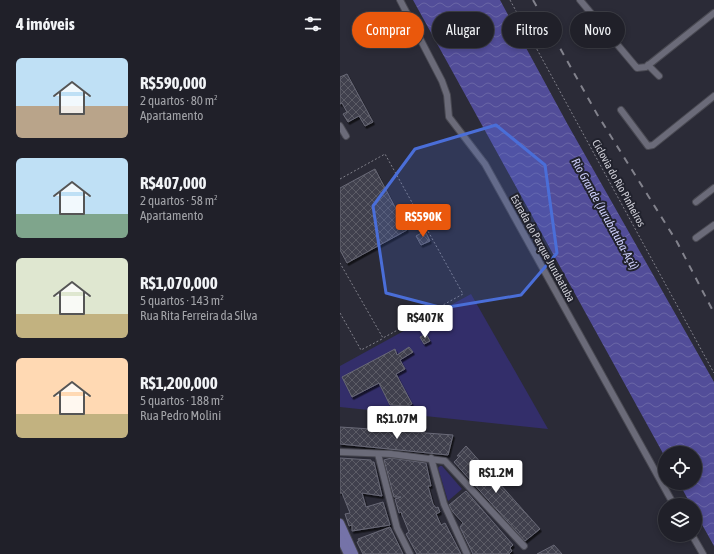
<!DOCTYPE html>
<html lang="pt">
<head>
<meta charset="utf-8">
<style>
	body { margin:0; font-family:"Asap Condensed",sans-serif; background:#282831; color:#f1f3f6; height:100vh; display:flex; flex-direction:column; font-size:15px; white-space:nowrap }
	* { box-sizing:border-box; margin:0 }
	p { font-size:13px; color:#a2a3a8 }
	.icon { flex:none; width:22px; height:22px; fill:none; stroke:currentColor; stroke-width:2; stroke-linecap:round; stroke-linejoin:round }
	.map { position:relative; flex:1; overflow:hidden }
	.drawer { display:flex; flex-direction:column; background:#202029; width:340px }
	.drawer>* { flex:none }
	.top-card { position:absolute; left:12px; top:12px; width:302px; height:36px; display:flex; gap:8px }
	.buttons { position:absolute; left:318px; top:446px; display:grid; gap:8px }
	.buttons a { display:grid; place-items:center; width:44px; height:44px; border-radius:50%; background:#202029; box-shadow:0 2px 6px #0003,0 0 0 1px #3d3e46; font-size:20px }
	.price { position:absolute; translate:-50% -34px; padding:0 9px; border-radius:4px; background:#fff; color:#222; font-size:13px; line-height:26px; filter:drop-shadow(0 1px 2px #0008) }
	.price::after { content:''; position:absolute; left:50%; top:24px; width:12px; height:9px; margin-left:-6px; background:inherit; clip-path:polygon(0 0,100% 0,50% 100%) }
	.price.on { background:#ea580c; color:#fff }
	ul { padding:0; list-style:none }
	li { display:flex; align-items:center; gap:12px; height:100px; padding:0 16px }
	li span { display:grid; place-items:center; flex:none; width:112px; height:80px; border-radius:6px; color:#555 }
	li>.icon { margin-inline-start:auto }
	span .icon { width:48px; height:48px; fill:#fffc; stroke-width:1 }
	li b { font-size:17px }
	h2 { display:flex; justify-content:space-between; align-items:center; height:48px; padding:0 16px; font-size:17px }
	.tag { padding:0 14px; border-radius:18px; background:#202029; box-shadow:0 2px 6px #0003,0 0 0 1px #3d3e46; font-size:14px; line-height:36px }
	.tag.on { background:#ea580c; color:#fff }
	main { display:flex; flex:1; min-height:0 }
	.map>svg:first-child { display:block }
</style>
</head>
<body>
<main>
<section class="drawer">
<h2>4 imóveis<svg class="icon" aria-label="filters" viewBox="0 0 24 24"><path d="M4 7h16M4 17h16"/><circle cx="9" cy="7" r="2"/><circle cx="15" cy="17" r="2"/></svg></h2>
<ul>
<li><span style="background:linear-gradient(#bfe0f5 60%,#b9a48a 0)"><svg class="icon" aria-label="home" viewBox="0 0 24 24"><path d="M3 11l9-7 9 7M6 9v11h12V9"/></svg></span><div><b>R$590,000</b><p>2 quartos · 80 m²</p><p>Apartamento</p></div></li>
<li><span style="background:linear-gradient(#bfe0f5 70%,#7fa58c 0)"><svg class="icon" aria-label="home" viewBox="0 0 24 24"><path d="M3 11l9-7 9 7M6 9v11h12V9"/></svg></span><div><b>R$407,000</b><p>2 quartos · 58 m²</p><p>Apartamento</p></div></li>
<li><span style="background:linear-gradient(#dfe7d0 70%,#c2b280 0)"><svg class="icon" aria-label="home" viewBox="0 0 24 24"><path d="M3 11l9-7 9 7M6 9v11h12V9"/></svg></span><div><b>R$1,070,000</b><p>5 quartos · 143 m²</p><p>Rua Rita Ferreira da Silva</p></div></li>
<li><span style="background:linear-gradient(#ffd9b3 70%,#c2b280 0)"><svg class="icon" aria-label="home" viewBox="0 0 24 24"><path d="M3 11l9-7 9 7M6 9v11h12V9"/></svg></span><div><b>R$1,200,000</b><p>5 quartos · 188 m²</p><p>Rua Pedro Molini</p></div></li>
</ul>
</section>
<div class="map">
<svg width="374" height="554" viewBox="0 0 374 554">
	<defs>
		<pattern id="water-waves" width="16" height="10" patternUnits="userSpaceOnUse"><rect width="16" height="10" fill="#524d99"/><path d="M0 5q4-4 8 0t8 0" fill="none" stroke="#6a66a6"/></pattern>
		<pattern id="building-cross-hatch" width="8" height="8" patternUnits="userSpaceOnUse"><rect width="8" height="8" fill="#40414d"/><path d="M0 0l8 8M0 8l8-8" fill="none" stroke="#5b5b66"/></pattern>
		<filter id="shadow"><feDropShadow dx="1.5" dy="2.5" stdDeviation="0" flood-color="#0009"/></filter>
	</defs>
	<rect width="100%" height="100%" fill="#2b2b37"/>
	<g fill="#332e6a">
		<polygon points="131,294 208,429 0,407 0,366"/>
		<polygon points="100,466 102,466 122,489 108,501 98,468"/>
	</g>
	<polygon fill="url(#water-waves)" points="73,0 160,0 228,125 374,382 374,546 355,512 355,505 351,505 339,483 355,483 355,453 325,453 325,457"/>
	<g fill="url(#building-cross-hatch)" stroke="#696977" filter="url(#shadow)">
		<polygon points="7,74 33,122 25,126 19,116 8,122 3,114 7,112 2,103 0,104 0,77"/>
		<polygon points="35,169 67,230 7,263 0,250 0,188"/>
		<polygon points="85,231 90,241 81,245 76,236"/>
		<polygon points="86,334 90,341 84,344 80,337"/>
		<polygon points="69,347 73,352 60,360 65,369 56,374 72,404 68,406 50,405 39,383 12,397 2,377 55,349 57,355"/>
		<polygon points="0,427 46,430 113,435 108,455 0,444"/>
		<polygon points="126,446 200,529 185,541 114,462 120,456 117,456"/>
		<polygon points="0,458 31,460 31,462 34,462 42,496 22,493 26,507 43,502 50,525 12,531 12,525 9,526 5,514 10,513 2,493 0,493"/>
		<polygon points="51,458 86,463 91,486 88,486 93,504 96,508 98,507 100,512 96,514 101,525 105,523 121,554 77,554 66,534 69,532 62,515 61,512 59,513 55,499 61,497 54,497 44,460"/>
		<polygon points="126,491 173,545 170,548 172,551 169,554 133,554 120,527 123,523 113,512 109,505"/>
		<polygon points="50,527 63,554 23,554 17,542 19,541 18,539"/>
		<polygon points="214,545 222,554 197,554"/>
	</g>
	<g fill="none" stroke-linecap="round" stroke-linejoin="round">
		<defs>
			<g id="minor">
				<polyline points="60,0 102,81 107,95 109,117 145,164 334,505"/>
				<polyline points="240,0 297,68 306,67 374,13"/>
				<polyline points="308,65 319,76"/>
				<polyline points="281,110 308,146 313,145 374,96"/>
				<polyline points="0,126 6,136"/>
				<polyline points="356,202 374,188"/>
				<polyline points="356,238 374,225"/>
				<polyline points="0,452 51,454 105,461 184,546"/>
				<polyline points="38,454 57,528 70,554"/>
				<polyline points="91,458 104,504 127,554"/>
				<polyline points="352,535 363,554"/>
			</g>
			<g id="major">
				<polyline points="0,523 14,554"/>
				<polyline points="0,537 8,554"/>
			</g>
		</defs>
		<use href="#minor" stroke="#494952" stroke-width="8"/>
		<use href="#major" stroke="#494952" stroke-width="10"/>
		<g stroke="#81818b" stroke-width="1" stroke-dasharray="2 2" stroke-linecap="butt">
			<polyline points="170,0 374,373"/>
			<polyline points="0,179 45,154 123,294 43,338 0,263"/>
			<polyline points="0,313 21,350 42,339"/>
		</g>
		<use href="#minor" stroke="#6b6b79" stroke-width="6"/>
		<use href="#major" stroke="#7573a8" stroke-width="8"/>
		<polyline stroke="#82828c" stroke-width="2" stroke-dasharray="7 7" stroke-linecap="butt" points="193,0 257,114 337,242 374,313"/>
	</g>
	<path fill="#4a6ed8" fill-opacity="0.2" stroke="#4a6ed8" stroke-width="3" stroke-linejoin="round" d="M156 125 205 165 217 253 181 295 103 308 46 293 33 206 75 149Z"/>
	<g text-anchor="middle" stroke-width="4" stroke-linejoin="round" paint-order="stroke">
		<g font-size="11" fill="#d0d0d8" stroke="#21222d">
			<text transform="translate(279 183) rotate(61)" y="4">Ciclovia do Rio Pinheiros</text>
			<text transform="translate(203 248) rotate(61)" y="4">Estrada do Parque Jurubatuba</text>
		</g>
		<g font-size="12" font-style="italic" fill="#cccef9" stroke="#21222d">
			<text transform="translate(265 214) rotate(61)" y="4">Rio Grande (Jurubatuba-Açú)</text>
		</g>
	</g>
</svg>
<div class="buttons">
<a><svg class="icon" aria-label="locate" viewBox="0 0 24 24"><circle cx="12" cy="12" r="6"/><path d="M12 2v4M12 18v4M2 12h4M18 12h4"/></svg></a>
<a><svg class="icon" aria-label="layers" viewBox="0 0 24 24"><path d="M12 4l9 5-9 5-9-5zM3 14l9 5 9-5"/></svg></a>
</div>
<b class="price on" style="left:83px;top:238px">R$590K</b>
<b class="price" style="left:85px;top:339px">R$407K</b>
<b class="price" style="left:57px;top:440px">R$1.07M</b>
<b class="price" style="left:156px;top:494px">R$1.2M</b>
<div class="top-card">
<a class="tag on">Comprar</a>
<a class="tag">Alugar</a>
<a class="tag">Filtros</a>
<a class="tag">Novo</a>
</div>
</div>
</main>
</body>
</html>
